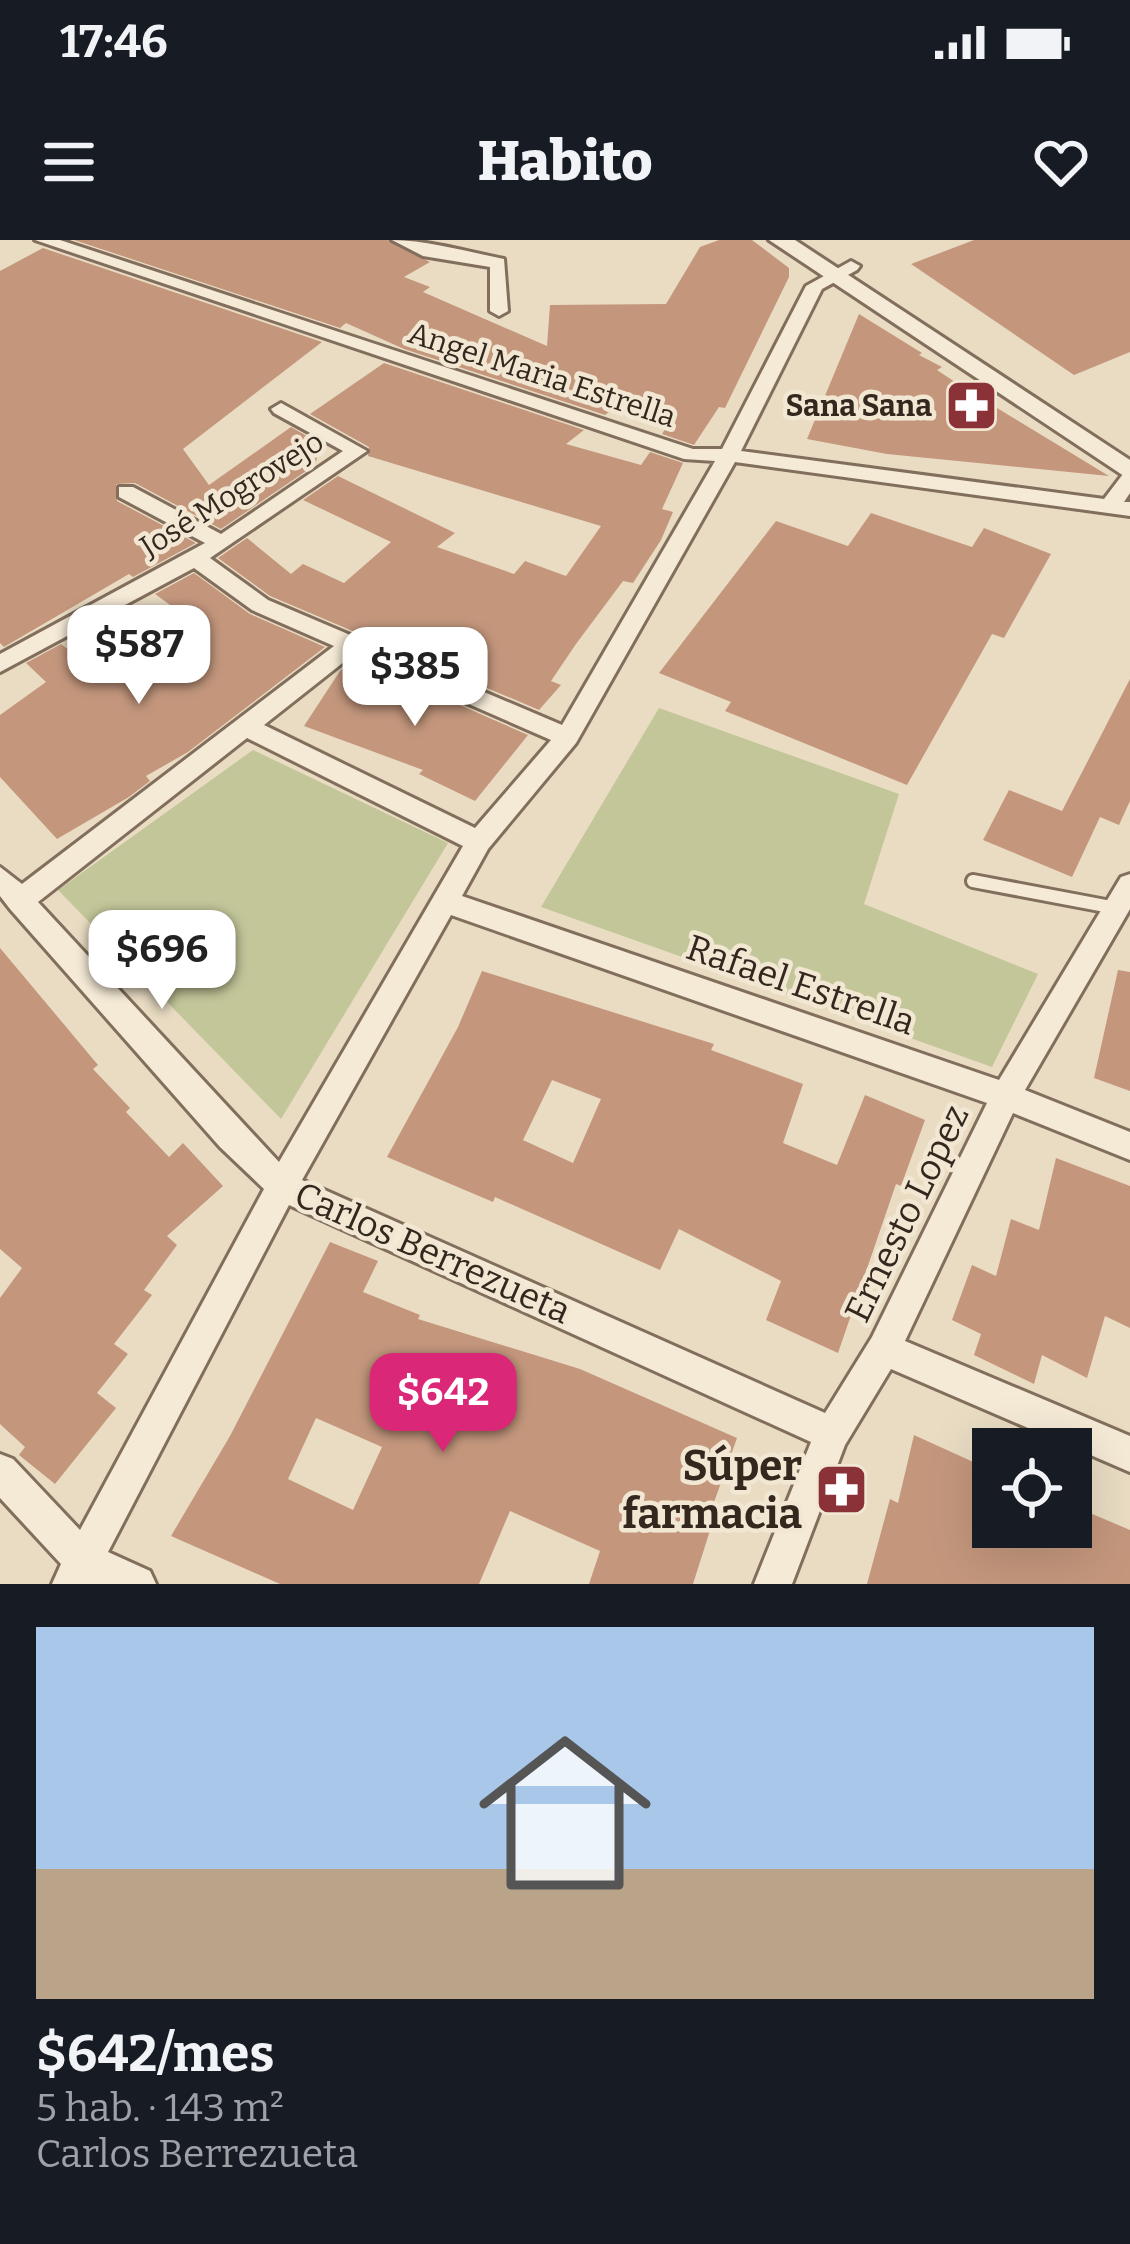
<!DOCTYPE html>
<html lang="es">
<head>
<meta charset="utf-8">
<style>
	body { margin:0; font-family:Bitter,serif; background:#242831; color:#f1f3f6; height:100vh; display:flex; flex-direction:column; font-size:45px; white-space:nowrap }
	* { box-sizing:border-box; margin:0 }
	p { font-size:39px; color:#9ea1a6 }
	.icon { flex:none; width:66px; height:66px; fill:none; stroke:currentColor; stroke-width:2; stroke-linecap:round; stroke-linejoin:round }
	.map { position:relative; height:1344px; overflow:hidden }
	.drawer { display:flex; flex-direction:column; background:#171b24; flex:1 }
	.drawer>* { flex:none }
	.tools { position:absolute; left:972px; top:1188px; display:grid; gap:24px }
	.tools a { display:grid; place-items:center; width:120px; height:120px; border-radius:0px; background:#171b24; box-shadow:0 12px 48px #0002; font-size:60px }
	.price { position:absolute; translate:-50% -102px; padding:0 27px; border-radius:24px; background:#fff; color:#222; font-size:39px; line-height:78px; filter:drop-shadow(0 3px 6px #0008) }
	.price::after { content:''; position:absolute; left:50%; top:72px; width:36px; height:27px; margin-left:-18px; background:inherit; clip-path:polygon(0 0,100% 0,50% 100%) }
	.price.selected { background:#db2777; color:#fff }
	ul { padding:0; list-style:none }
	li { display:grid; align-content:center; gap:24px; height:636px; padding:0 36px }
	li span { display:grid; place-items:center; height:372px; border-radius:0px; color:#555 }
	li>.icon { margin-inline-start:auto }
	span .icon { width:216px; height:216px; fill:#fffc; stroke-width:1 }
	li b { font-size:51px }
	.status { display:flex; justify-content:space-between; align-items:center; height:84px; padding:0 60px; background:#171b24; direction:ltr }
	.status svg { height:33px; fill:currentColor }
	header { display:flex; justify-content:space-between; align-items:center; height:156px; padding:0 36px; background:#171b24; font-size:54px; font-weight:800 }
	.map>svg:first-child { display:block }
</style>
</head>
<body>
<div class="status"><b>17:46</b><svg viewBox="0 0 49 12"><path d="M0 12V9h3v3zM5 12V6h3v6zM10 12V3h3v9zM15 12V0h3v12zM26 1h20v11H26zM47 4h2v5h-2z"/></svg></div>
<header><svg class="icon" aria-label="menu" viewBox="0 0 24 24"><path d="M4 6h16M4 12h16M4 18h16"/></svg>Habito<svg class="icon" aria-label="heart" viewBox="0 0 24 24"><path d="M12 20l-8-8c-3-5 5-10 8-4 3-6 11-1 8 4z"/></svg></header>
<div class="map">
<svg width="1130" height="1344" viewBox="0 0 1130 1344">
	<rect width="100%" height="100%" fill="#e9dcc3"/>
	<g fill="#c3c699">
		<polygon points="659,468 899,554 864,664 1038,734 992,827 541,667"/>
		<polygon points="253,510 448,603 281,879 58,650"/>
	</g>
	<g fill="#c4977d" fill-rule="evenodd">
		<polygon points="74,0 388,0 430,22 404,37 430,47 423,52 547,106 550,65 666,64 700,7 719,0 752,0 789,28 789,37 725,168 719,167 694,205 662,194 671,180 626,159 605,175 404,109 346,83 340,88"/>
		<polygon points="974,0 1130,0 1130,112 1074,135 911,24"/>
		<polygon points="43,8 322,102 183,209 209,245 291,187 321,204 315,225 221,289 135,243 116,244 117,261 196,303 133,337 129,334 4,407 0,403 0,31"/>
		<polygon points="859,74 922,113 919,115 942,127 937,130 964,148 1109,236 887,214 807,199"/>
		<polygon points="384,123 584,190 566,204 641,225 650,212 683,223 662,269 673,272 661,300 633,343 623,341 576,404 551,441 561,445 539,470 270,356 218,318 247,298 291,334 303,324 344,343 391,302 303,260 338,236 455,293 437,307 514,334 525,321 566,336 601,286 368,216 369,207 310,174"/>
		<polygon points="871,273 972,307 984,288 1051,314 1004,398 992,394 907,545 725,471 731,462 659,433 776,281 848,306"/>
		<polygon points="194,333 250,374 325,407 188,512 146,536 150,541 129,557 57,599 0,537 0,475 46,442 26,423 61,404 107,439 195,383 155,354"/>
		<polygon points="355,419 528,495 475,561 419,534 423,530 304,486 340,431"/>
		<polygon points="1130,439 1130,561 1119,585 1100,577 1072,637 983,600 1009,550 1062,571"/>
		<polygon points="0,708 98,825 93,829 130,868 126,872 169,917 183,903 223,946 167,996 177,1005 144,1050 152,1055 114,1104 128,1114 97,1153 116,1168 55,1244 19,1215 25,1207 0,1184 0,1058 22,1028 0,1009"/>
		<polygon points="1118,730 1130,732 1130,851 1094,838"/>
		<path d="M482 731 714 804 711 810 803 844 783 903 837 925 865 855 925 880 901 946 896 944 838 1113 766 1080 781 1041 679 989 660 1030 495 957 493 962 387 917 458 787ZM552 840 601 859 573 923 523 900Z"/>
		<polygon points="1056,918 1130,946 1130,1088 1105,1076 1087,1138 1042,1115 1034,1144 974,1115 981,1094 952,1080 972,1025 996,1036 1011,979 1039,990"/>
		<path d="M330 1002 378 1021 363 1052 420 1075 418 1079 580 1129 737 1198 708 1279 713 1281 693 1344H589L600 1311 510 1271 479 1344H280L171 1296 230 1196ZM316 1178 382 1207 353 1270 288 1239Z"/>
		<polygon points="914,1195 993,1231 993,1287 1071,1287 1071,1265 1130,1290 1130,1344 867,1344 890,1259 898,1263"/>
	</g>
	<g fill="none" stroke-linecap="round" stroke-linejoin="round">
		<defs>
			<polyline id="service" points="973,641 1116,668"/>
			<g id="minor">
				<path d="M35 0H60L693 209H722L806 46 851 21 860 26 857 30 822 49 741 211 1104 259 1123 234 1130 232V253L1124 262H1130V276L735 222 576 503 488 609 462 656 999 840 1121 637 1130 634V669L1025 850 1130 892V920L1013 873 905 1101 1130 1196V1232L891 1129 845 1205 792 1344H754L811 1202 289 965 108 1312 150 1331 156 1344H52L61 1324 0 1258V1214L13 1219 80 1290 264 949 220 907 10 669 0 656V627L22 644 334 406 252 370 194 328 0 432V414L205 303 119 257V247H133L221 294 343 211 274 173 271 169 281 163 367 211 210 318 268 360 562 485 715 221 684 219ZM354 414 551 500 475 588 264 485ZM247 498 463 606 279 922 38 662ZM451 675 987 863 872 1097 825 1173 302 940Z"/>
				<path d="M392 0C427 0 468 12 504 19L508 71 499 76 490 71V27L423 16Z"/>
			</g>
			<polygon id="tertiary" points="769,0 795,0 1130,220 1130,240"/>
		</defs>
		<use href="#service" stroke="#826e5c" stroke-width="18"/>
		<use href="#minor" stroke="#826e5c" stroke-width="6"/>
		<use href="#tertiary" stroke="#826e5c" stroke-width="6"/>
		<use href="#service" stroke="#f5ead6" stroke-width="12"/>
		<use href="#minor" fill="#f5ead6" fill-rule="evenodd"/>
		<use href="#tertiary" fill="#f5ead6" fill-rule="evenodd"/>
	</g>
	<defs>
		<symbol id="pharmacy-square" viewBox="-11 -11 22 22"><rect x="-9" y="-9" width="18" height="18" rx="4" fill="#8a3237" stroke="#f1e7d2"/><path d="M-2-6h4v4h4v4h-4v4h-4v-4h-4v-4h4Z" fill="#fff"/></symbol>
	</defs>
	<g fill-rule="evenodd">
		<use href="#pharmacy-square" x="942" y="136" width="59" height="59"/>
		<use href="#pharmacy-square" x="812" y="1220" width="59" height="59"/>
	</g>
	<g text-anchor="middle" stroke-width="9" stroke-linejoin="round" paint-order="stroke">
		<g font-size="30" fill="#33271e" stroke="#f1e7d2">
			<text transform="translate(542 135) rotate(18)" y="10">Angel Maria Estrella</text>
			<text transform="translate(232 254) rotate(-32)" y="10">José Mogrovejo</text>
		</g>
		<g font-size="30" font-weight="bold" fill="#33271e" stroke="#f1e7d2" text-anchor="end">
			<text x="932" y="176">Sana Sana</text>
		</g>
		<g font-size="36" fill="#33271e" stroke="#f1e7d2">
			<text transform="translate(801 744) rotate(19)" y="13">Rafael Estrella</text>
			<text transform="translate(906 973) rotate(-64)" y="13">Ernesto Lopez</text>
			<text transform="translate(433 1012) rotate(24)" y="13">Carlos Berrezueta</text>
		</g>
		<g font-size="42" font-weight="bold" fill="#33271e" stroke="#f1e7d2" text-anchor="end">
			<text x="802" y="1240">Súper<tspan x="802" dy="48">farmacia</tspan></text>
		</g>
	</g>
</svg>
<div class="tools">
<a><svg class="icon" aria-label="locate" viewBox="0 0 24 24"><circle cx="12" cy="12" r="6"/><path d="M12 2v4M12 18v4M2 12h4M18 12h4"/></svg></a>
</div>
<b class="price" style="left:139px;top:467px">$587</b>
<b class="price" style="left:415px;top:489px">$385</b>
<b class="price" style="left:162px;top:772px">$696</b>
<b class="price selected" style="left:443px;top:1215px">$642</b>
</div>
<section class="drawer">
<ul>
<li><span style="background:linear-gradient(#a9c7e8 65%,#b9a48a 0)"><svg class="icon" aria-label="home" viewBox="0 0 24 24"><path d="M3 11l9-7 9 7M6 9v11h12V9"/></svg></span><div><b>$642/mes</b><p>5 hab. · 143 m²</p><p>Carlos Berrezueta</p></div></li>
</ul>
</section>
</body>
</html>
